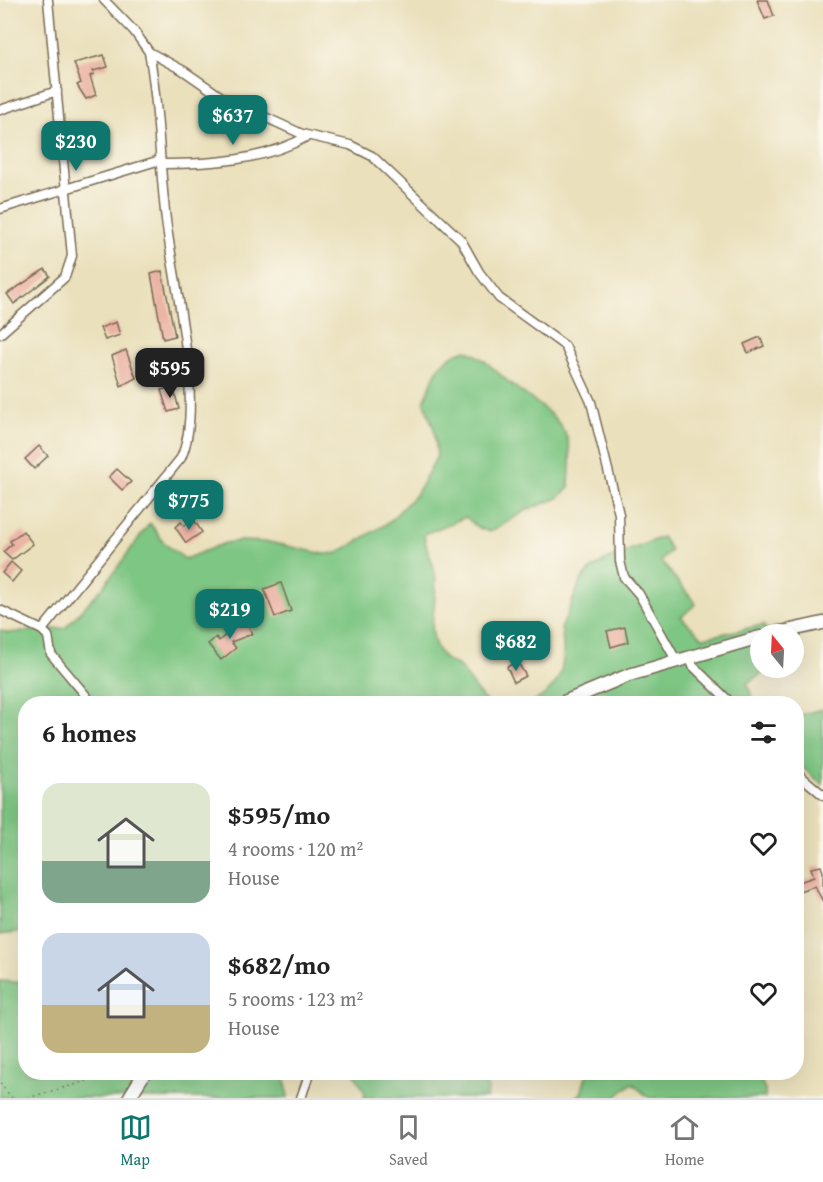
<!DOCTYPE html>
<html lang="en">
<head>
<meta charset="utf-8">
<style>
	body { margin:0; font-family:"Gentium Book Plus",serif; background:#f2f2f2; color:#222; height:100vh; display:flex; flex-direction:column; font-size:22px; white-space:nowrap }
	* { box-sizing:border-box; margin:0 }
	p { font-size:20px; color:#767676 }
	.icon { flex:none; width:33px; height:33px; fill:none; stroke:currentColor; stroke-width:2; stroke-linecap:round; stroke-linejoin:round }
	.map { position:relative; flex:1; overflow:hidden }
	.drawer { position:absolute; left:18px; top:696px; width:786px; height:384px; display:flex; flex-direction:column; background:#fff; border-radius:24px; box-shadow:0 6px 24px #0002 }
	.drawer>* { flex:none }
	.needle { width:39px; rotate:342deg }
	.buttons { position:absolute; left:750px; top:624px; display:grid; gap:12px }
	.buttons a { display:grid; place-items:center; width:54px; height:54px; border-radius:50%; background:#fff; box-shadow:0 6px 24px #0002; font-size:30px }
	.price { position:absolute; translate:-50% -51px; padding:0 14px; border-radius:12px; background:#0f766e; color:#fff; font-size:20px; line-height:39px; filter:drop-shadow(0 2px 3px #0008) }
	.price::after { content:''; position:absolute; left:50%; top:36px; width:18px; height:14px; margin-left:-9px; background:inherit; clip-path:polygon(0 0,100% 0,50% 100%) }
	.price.active { background:#222; color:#fff }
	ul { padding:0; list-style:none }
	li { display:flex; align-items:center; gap:18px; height:150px; padding:0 24px }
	li span { display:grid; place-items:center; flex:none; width:168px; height:120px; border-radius:18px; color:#555 }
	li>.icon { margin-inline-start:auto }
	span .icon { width:72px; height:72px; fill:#fffc; stroke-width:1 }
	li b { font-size:26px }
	h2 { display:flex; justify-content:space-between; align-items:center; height:72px; padding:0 24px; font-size:26px }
	.menu { display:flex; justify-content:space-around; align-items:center; height:84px; border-top:2px solid #e0e0e0; background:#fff; font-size:16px; color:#767676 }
	.menu a { display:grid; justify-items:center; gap:3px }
	.menu .active { color:#0f766e }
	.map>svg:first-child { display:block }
</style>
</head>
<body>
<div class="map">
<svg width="823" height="1098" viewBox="0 0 823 1098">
	<rect width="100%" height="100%" fill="#fbf7ec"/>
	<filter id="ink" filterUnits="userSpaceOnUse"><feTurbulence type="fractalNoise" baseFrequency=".0167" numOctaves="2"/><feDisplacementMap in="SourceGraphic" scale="12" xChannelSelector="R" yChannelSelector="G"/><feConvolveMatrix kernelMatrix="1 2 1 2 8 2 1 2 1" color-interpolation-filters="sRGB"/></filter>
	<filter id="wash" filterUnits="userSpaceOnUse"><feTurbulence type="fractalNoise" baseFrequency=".008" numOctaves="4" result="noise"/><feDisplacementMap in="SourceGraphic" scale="24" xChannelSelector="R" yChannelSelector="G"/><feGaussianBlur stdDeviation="1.35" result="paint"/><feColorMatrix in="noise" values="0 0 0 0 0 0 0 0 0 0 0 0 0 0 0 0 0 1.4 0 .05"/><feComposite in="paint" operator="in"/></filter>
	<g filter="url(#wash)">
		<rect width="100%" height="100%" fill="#eae0bc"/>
		<g fill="#7ec683" stroke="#5c7850" stroke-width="1.5">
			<path d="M466 350C484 357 495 371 510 383 531 401 564 415 569 446 572 459 569 475 569 488L558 498 527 510 490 532 477 527 466 517 424 534C425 549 433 559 435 573 440 602 421 634 444 658 448 663 456 663 460 667 470 679 475 693 488 703L26 704 25 931 0 934V630L7 633 65 628 103 587 150 523 164 543 185 559 225 543 239 541 269 542 324 554 338 553 388 523 417 493 437 456 434 429 424 402C435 375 436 359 466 350Z"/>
			<path d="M662 537 671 550 661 561 696 604 681 617 703 638 764 625 765 630 823 616V628L794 637V634H760V668H766V671L747 683 754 703 527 704C564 690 567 662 561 627 572 611 574 588 585 575 599 559 642 546 662 537Z"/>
			<polygon points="822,709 823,713 823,785 796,762 797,716"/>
			<polygon points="0,981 25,983 26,1072 67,1073 69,1080 87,1072 285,1073 288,1098 0,1098"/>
			<polygon points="354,1073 482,1073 488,1089 487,1098 364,1098 365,1093"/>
			<polygon points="587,1073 757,1073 765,1089 765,1098 649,1098 632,1083 615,1098 574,1098 581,1094"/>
		</g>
		<g id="blocks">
			<g fill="#ebb2a3">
				<polygon points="757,0 768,0 774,16 765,19"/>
				<polygon points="104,55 108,67 93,71 94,74 90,76 96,95 86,99 77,85 81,83 74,63"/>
				<polygon points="45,269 50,276 14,304 7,294"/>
				<polygon points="162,271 175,336 163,339 151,274"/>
				<polygon points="116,322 120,335 105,340 100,328"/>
				<polygon points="760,337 764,346 748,353 744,344"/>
				<polygon points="126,350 136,378 121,386 112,356"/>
				<polygon points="173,387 179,409 168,412 161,390"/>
				<polygon points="39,446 48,456 34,469 25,459"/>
				<polygon points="117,469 131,482 122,490 109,477"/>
				<polygon points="193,519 202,532 186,543 175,527 181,522 184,526"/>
				<polygon points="23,531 33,544 12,560 3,552 12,544 10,541"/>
				<polygon points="11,562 21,571 12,582 2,573"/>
				<polygon points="281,583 291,611 275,617 264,589"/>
				<polygon points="247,622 252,634 231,642 236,648 221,660 208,644 216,637 219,641 234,627"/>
				<polygon points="625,627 628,642 611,647 607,631"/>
				<polygon points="517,661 526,676 514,682 507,667"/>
				<polygon points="821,866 823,872 823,902 815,886 796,892 796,883 814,877 811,868"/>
			</g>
		</g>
	</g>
	<g filter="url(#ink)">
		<use href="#blocks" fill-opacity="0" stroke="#786a55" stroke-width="1.5"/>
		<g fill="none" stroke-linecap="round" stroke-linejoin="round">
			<defs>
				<g id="street">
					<polyline points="149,52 184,71 223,98 302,134 350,145 372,156 461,240 479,272 499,298 565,346 591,402 619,514 620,561 624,577 639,594 676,660"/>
					<polyline points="0,110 57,91"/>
					<path d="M160 164C210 164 264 161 308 136"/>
					<polyline points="0,209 160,160"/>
					<polyline points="0,334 65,277 72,256 48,0"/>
					<polyline points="0,610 42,630 48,636 51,654 93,704"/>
					<path d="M42 630 181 458C206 403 171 275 165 211 159 158 159 104 149 52L134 31 104 0"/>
					<polyline points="689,656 693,666 732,704"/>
					<polyline points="796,772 823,795"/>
					<polyline points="301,1098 310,1072"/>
				</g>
				<g id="secondary">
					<polyline points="773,634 823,623"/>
					<polyline points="559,704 629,675 760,637"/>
					<polyline points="129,1098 145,1072"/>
				</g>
			</defs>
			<use href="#street" stroke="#786a55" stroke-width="11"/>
			<use href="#secondary" stroke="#786a55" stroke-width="15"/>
			<g stroke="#786a55" stroke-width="1.5" stroke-dasharray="1.5 4.5" stroke-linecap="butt">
				<polyline points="0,1083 12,1098"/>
				<path d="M28 1098C56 1089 84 1084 110 1072"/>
			</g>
			<use href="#street" stroke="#fff" stroke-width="8"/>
			<use href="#secondary" stroke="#fff" stroke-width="12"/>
		</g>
	</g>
</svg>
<div class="buttons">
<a><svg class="needle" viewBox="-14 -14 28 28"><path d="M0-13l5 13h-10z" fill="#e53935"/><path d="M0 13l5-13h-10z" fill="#767676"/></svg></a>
</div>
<b class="price" style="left:233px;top:146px">$637</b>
<b class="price" style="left:76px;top:172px">$230</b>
<b class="price active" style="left:170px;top:399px">$595</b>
<b class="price" style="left:189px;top:531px">$775</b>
<b class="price" style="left:230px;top:640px">$219</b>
<b class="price" style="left:516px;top:672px">$682</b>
<section class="drawer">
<h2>6 homes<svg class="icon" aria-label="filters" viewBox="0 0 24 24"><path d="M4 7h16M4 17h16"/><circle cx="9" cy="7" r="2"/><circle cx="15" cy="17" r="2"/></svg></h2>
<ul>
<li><span style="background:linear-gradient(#dfe7d0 65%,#7fa58c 0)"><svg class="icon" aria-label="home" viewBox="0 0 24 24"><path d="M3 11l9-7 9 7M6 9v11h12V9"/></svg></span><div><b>$595/mo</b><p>4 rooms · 120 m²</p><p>House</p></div><svg class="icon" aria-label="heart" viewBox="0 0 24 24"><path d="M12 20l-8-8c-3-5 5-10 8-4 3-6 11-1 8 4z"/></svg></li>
<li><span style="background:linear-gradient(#c9d6e8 60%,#c2b280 0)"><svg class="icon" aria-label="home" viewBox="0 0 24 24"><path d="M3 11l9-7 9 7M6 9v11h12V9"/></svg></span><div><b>$682/mo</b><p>5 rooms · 123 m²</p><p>House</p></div><svg class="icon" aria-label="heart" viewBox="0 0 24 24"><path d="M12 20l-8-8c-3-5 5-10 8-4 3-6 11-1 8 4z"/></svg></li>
</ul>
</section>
</div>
<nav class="menu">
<a class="active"><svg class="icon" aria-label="map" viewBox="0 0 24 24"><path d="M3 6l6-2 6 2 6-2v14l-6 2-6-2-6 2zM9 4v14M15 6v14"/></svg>Map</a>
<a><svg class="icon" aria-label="saved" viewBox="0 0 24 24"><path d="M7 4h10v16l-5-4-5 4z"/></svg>Saved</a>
<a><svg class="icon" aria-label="home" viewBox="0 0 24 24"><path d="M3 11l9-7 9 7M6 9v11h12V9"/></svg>Home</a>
</nav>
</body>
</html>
